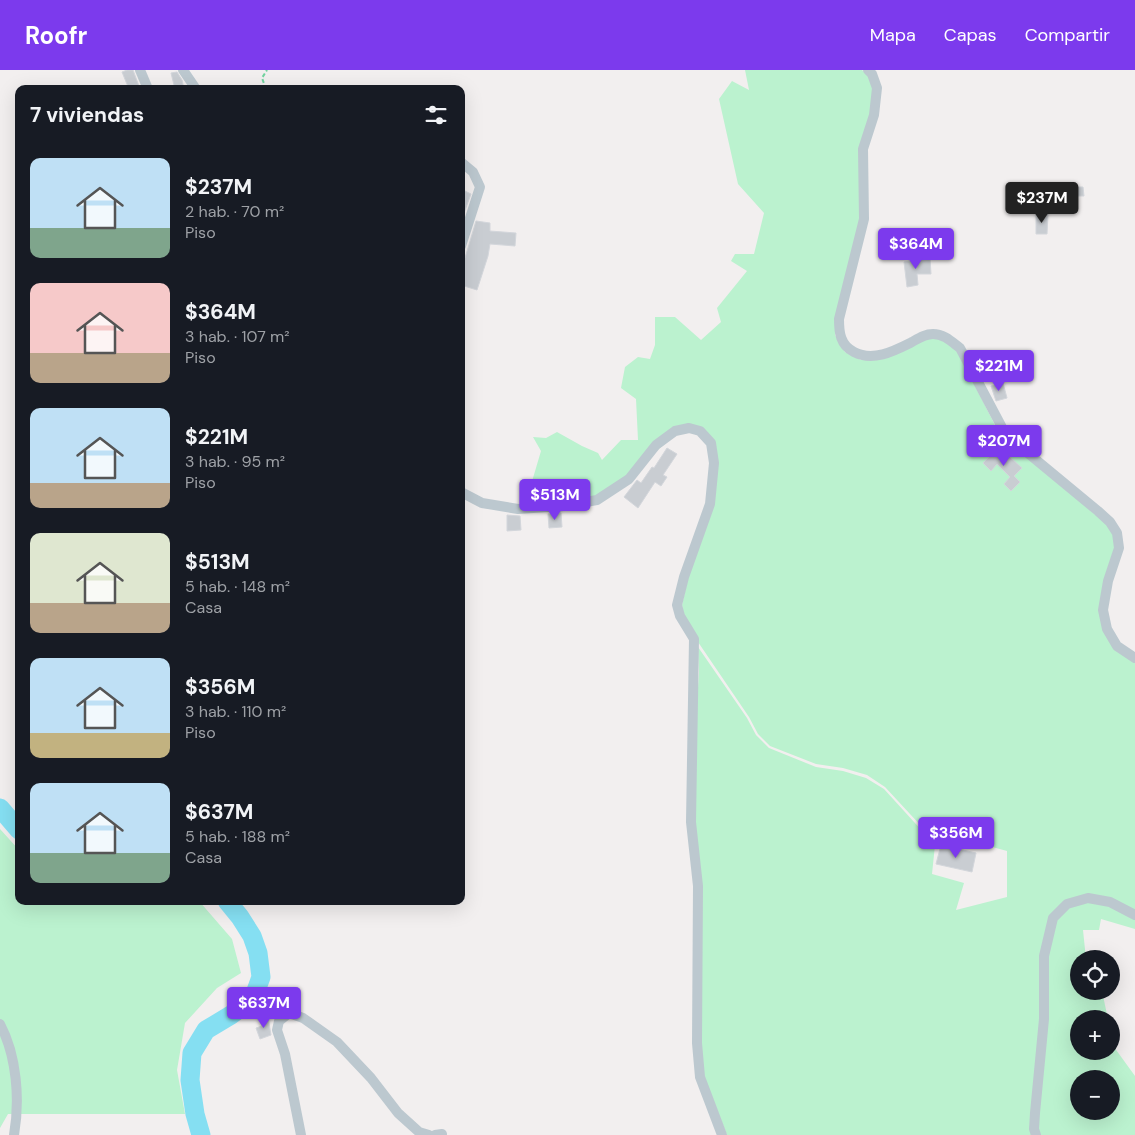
<!DOCTYPE html>
<html lang="es">
<head>
<meta charset="utf-8">
<style>
	body { margin:0; font-family:"DM Sans",sans-serif; background:#242831; color:#f1f3f6; height:100vh; display:flex; flex-direction:column; font-size:19px; white-space:nowrap }
	* { box-sizing:border-box; margin:0 }
	p { font-size:16px; color:#9ea1a6 }
	.icon { flex:none; width:28px; height:28px; fill:none; stroke:currentColor; stroke-width:2; stroke-linecap:round; stroke-linejoin:round }
	.map { position:relative; flex:1; overflow:hidden }
	.details { position:absolute; left:15px; top:15px; width:450px; height:820px; display:flex; flex-direction:column; background:#171b24; border-radius:10px; box-shadow:0 5px 20px #0002 }
	.details>* { flex:none }
	.fabs { position:absolute; left:1070px; top:880px; display:grid; gap:10px }
	.fabs a { display:grid; place-items:center; width:50px; height:50px; border-radius:50%; background:#171b24; box-shadow:0 5px 20px #0002; font-size:25px }
	.price { position:absolute; translate:-50% -42px; padding:0 11px; border-radius:5px; background:#7c3aed; color:#fff; font-size:16px; line-height:32px; filter:drop-shadow(0 1px 2px #0008) }
	.price::after { content:''; position:absolute; left:50%; top:30px; width:15px; height:11px; margin-left:-8px; background:inherit; clip-path:polygon(0 0,100% 0,50% 100%) }
	.price.selected { background:#222; color:#fff }
	ul { padding:0; list-style:none }
	li { display:flex; align-items:center; gap:15px; height:125px; padding:0 15px }
	li span { display:grid; place-items:center; flex:none; width:140px; height:100px; border-radius:10px; color:#555 }
	li>.icon { margin-inline-start:auto }
	span .icon { width:60px; height:60px; fill:#fffc; stroke-width:1 }
	li b { font-size:21px }
	h2 { display:flex; justify-content:space-between; align-items:center; height:60px; padding:0 15px; font-size:21px }
	header { display:flex; align-items:center; gap:30px; box-sizing:border-box; height:70px; padding:0 25px; background:#7c3aed; color:#fff }
	header strong { font-size:24px }
	nav { display:flex; gap:28px; margin-inline-start:auto; font-size:18px }
	.map>svg:first-child { display:block }
</style>
</head>
<body>
<header>
<strong>Roofr</strong>
<nav><a>Mapa</a><a>Capas</a><a>Compartir</a></nav>
</header>
<div class="map">
<svg width="1135" height="1065" viewBox="0 0 1135 1065">
	<rect width="100%" height="100%" fill="#f2efef"/>
	<g fill="#bbf2cf" fill-rule="evenodd">
		<path d="M745 0H862L869 6 873 19 860 149 835 248V265L845 282 861 290 927 268H935L946 271 957 281 996 357 1107 455 1113 464 1115 478 1103 560 1135 592V859L1101 849 1099 860H1083L1086 889H1079V921H1102L1108 949H1079V981H1111V966L1114 977 1135 1006V1065H727L704 1006 701 971 695 752V665L699 602 698 577 747 648 756 665 769 678 816 697 843 701 866 708 884 719 935 775 932 804 964 813 956 840 1007 827V781L985 775 935 771 885 717 867 705 843 698 816 694 770 676 758 664 749 647 698 572 684 545 682 535 688 508 714 435 715 371 689 354 626 406 596 426 561 432 525 435 541 381 533 367 546 368 557 362 582 376 598 383 602 390 621 370H638L636 329 621 318 625 297 638 287 650 289 655 275V247H675L701 270 721 252 717 238 747 201 731 191 735 184H754L764 143 738 114 719 29 732 11 749 20ZM1079 1009H1111V1041H1079Z"/>
		<polygon points="0,759 19,780 19,831 199,831 232,869 241,903 217,918 185,953 177,1000 185,1044 8,1044 0,1058"/>
	</g>
	<g fill="none" stroke-linecap="round" stroke-linejoin="round">
		<g stroke="#85dff2" stroke-width="19">
			<polyline points="0,738 19,760"/>
			<polyline points="201,1065 195,1044 190,1010 192,983 206,960 231,945 253,929 261,907 258,883 252,866 240,847 227,831"/>
		</g>
	</g>
	<g fill="#c9cdd2" stroke="#d3d6db">
		<polygon points="127,0 133,0 140,19 129,19 122,2"/>
		<polygon points="177,2 182,10 184,19 175,19 171,3"/>
		<polygon points="1063,117 1083,117 1084,126 1063,126"/>
		<polygon points="461,119 471,124 461,151"/>
		<polygon points="1036,143 1048,144 1047,164 1036,164"/>
		<polygon points="476,151 490,153 490,161 516,163 515,176 490,174 488,186 477,220 461,215 461,194 464,187 465,188"/>
		<polygon points="930,188 931,204 917,204 918,215 907,217 904,192"/>
		<polygon points="1003,313 1007,328 996,331 991,316"/>
		<polygon points="999,377 1022,398 1014,406 1020,412 1011,421 1004,414 1010,407 997,394 991,401 983,393"/>
		<polygon points="667,378 677,384 663,405 667,407 661,416 655,412 638,438 624,427 637,410 641,413 652,397 654,398"/>
		<polygon points="561,443 562,457 549,458 548,444"/>
		<polygon points="507,445 520,446 521,460 507,461"/>
		<polygon points="941,775 976,783 972,802 936,794"/>
		<polygon points="268,947 271,965 260,969 256,958 262,956 260,949"/>
	</g>
	<g fill="none" stroke-linecap="round" stroke-linejoin="round">
		<polyline stroke="#71d39f" stroke-width="2" stroke-dasharray="4 2.5" stroke-linecap="butt" points="266,19 262,8 267,0"/>
		<g stroke="#bcc8cf" stroke-width="10">
			<polyline points="140,0 148,19"/>
			<polyline points="183,0 196,19"/>
			<path d="M868 0 872 4 877 18 874 45 863 79 864 149 839 249C839 262 840 275 854 282 873 292 894 281 912 272 919 268 925 264 933 264 944 264 952 272 960 278L1006 365 1098 441 1110 452 1117 463 1119 478 1108 511 1103 540 1107 559 1117 576 1135 588"/>
			<polyline points="461,92 473,102 480,117 461,176"/>
			<polyline points="461,422 482,433 518,439 563,436 597,430 629,409 656,375 675,361 689,358 700,361 711,373 714,393 710,434 684,507 677,535 680,546 694,569 691,752 698,816 697,973 700,1007 722,1065"/>
			<path d="M0 954C17 986 20 1030 14 1065"/>
			<polyline points="301,1065 285,984 277,960 279,951 289,943 303,948 337,972 371,1008 398,1043 419,1062 429,1065"/>
			<polyline points="435,1065 442,1064"/>
			<polyline points="1036,1065 1034,1059 1035,1043 1044,949 1044,886 1053,848 1067,834 1088,828 1110,832 1135,845"/>
		</g>
	</g>
</svg>
<div class="fabs">
<a><svg class="icon" aria-label="locate" viewBox="0 0 24 24"><circle cx="12" cy="12" r="6"/><path d="M12 2v4M12 18v4M2 12h4M18 12h4"/></svg></a>
<a>+</a>
<a>−</a>
</div>
<b class="price selected" style="left:1042px;top:154px">$237M</b>
<b class="price" style="left:916px;top:200px">$364M</b>
<b class="price" style="left:999px;top:322px">$221M</b>
<b class="price" style="left:1004px;top:397px">$207M</b>
<b class="price" style="left:555px;top:451px">$513M</b>
<b class="price" style="left:956px;top:789px">$356M</b>
<b class="price" style="left:264px;top:959px">$637M</b>
<section class="details">
<h2>7 viviendas<svg class="icon" aria-label="filters" viewBox="0 0 24 24"><path d="M4 7h16M4 17h16"/><circle cx="9" cy="7" r="2"/><circle cx="15" cy="17" r="2"/></svg></h2>
<ul>
<li><span style="background:linear-gradient(#bfe0f5 70%,#7fa58c 0)"><svg class="icon" aria-label="home" viewBox="0 0 24 24"><path d="M3 11l9-7 9 7M6 9v11h12V9"/></svg></span><div><b>$237M</b><p>2 hab. · 70 m²</p><p>Piso</p></div></li>
<li><span style="background:linear-gradient(#f6c9c9 70%,#b9a48a 0)"><svg class="icon" aria-label="home" viewBox="0 0 24 24"><path d="M3 11l9-7 9 7M6 9v11h12V9"/></svg></span><div><b>$364M</b><p>3 hab. · 107 m²</p><p>Piso</p></div></li>
<li><span style="background:linear-gradient(#bfe0f5 75%,#b9a48a 0)"><svg class="icon" aria-label="home" viewBox="0 0 24 24"><path d="M3 11l9-7 9 7M6 9v11h12V9"/></svg></span><div><b>$221M</b><p>3 hab. · 95 m²</p><p>Piso</p></div></li>
<li><span style="background:linear-gradient(#dfe7d0 70%,#b9a48a 0)"><svg class="icon" aria-label="home" viewBox="0 0 24 24"><path d="M3 11l9-7 9 7M6 9v11h12V9"/></svg></span><div><b>$513M</b><p>5 hab. · 148 m²</p><p>Casa</p></div></li>
<li><span style="background:linear-gradient(#bfe0f5 75%,#c2b280 0)"><svg class="icon" aria-label="home" viewBox="0 0 24 24"><path d="M3 11l9-7 9 7M6 9v11h12V9"/></svg></span><div><b>$356M</b><p>3 hab. · 110 m²</p><p>Piso</p></div></li>
<li><span style="background:linear-gradient(#bfe0f5 70%,#7fa58c 0)"><svg class="icon" aria-label="home" viewBox="0 0 24 24"><path d="M3 11l9-7 9 7M6 9v11h12V9"/></svg></span><div><b>$637M</b><p>5 hab. · 188 m²</p><p>Casa</p></div></li>
</ul>
</section>
</div>
</body>
</html>
